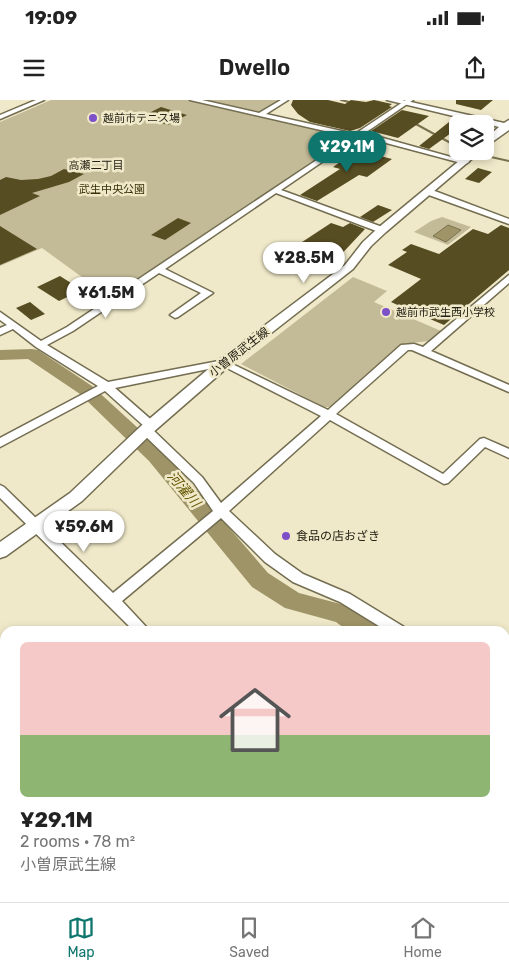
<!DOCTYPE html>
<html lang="en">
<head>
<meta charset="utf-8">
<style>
	body { margin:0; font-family:Rubik,"Noto Sans JP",sans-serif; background:#f2f2f2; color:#222; height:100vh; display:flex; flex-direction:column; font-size:19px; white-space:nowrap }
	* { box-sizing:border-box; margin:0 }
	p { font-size:16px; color:#767676 }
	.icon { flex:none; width:28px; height:28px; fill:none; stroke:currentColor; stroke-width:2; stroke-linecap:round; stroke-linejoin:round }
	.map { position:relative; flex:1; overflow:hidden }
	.panel { position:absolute; left:0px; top:526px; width:510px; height:276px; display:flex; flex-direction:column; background:#fff; border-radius:15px 15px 0 0; box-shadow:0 2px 8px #0003 }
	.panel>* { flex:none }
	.tools { position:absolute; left:449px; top:15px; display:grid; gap:10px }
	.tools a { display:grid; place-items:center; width:45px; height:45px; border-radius:8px; background:#fff; box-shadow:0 2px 8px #0003; font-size:25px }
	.price { position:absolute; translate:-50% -42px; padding:0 11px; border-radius:18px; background:#fff; color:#222; font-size:16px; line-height:32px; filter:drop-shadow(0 1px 2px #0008) }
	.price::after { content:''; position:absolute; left:50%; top:30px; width:15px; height:11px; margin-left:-8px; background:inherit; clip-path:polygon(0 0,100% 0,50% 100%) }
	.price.selected { background:#0f766e; color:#fff }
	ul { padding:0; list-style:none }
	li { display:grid; align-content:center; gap:10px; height:265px; padding:0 20px }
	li+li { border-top:1px solid #e0e0e0 }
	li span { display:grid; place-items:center; height:155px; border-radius:8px; color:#555 }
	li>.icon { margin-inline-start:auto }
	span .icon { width:90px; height:90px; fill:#fffc; stroke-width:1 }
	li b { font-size:21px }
	.status { display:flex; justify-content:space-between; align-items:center; height:35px; padding:0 25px; background:#fff; direction:ltr }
	.status svg { height:14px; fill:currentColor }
	header { display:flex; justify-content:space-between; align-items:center; height:65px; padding:0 20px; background:#fff; font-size:22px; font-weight:600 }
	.tab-bar { display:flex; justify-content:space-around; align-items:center; height:70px; border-top:1px solid #e0e0e0; background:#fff; font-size:14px; color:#767676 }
	.tab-bar a { display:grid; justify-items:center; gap:2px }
	.tab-bar .selected { color:#0f766e }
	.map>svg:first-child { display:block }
</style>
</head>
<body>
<div class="status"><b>19:09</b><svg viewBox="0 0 49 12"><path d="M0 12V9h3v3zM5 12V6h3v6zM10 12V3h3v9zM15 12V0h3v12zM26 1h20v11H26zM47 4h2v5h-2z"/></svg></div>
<header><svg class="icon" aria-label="menu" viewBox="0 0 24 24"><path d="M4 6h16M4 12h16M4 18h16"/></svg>Dwello<svg class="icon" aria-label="share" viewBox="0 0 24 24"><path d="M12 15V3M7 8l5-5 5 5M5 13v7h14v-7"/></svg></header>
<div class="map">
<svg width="509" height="802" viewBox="0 0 509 802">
	<rect width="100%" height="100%" fill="#f0e9c9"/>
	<g fill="#c3bb97">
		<polygon points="51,0 290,0 264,16 349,36 152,169 108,196 42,148 0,166 0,22"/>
		<polygon points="442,117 471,127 448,145 414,132 431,121"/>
		<polygon points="353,177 387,191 374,202 441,231 429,241 403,244 332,307 324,307 241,264"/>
	</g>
	<polygon fill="#9f9467" stroke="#7a724e" points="448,125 461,130 446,142 433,136"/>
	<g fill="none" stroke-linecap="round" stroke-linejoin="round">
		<g stroke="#7a724e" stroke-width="2">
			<polyline points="341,0 353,3"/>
			<polyline points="414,23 458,47"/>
			<polyline points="482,55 509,61"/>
		</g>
		<g fill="#9f9467" fill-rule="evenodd">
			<polygon points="32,249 38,250 92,286 163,351 268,473 299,493 352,507 375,523 378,531 348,531 336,522 285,508 252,487 149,361 80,294 28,259 0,260 0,250"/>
			<polygon points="505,628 509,629 509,657 505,656"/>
		</g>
	</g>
	<g fill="#574d22">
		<polygon points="293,0 328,0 345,4 351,0 366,2 374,0 392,4 389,6 392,7 360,28 350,31 310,22 298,14 291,5"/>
		<polygon points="456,0 493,0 481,10 456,4"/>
		<polygon points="161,7 187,15 168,25 141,17"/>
		<polygon points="402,10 429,16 398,38 371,31"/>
		<polygon points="454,18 458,19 458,28 429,49 419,46"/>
		<polygon points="357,50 392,59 367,77 359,75 317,101 300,95 340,69 333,67"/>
		<polygon points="478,68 492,72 479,83 465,79"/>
		<polygon points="64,69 84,74 69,82 32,93 40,96 0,115 0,80 6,77 21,80 38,79 51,76"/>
		<polygon points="378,105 392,110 373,122 360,117"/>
		<polygon points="178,118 191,123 165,140 151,135"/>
		<polygon points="331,123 343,127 350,123 365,129 335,161 296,146"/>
		<polygon points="501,125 509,128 509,170 444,225 430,219 435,215 409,204 404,208 391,202 421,179 388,165 407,152 402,150 411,144 439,154 473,129 488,134"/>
		<polygon points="0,126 37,149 0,165"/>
		<polygon points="60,176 82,190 59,201 37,187"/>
		<polygon points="30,202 45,214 31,220 16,208"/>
	</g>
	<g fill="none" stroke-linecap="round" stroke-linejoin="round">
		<defs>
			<g id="minor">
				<polygon points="36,0 44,0 0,19 0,15"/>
				<path d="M190 0H202L259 13 281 0H288L266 14 355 34 406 0H413L365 33 469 62 465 64 360 36 281 90 385 128V132H379L276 93 165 169 213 193 178 217 175 218 170 215 201 193 159 173 73 231 47 245 108 282 224 260 328 310 401 245 414 244 423 247 509 175V183L431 251 509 285V292L412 250H408L336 314 443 374 480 339 484 338 509 349V358L485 347 448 383 444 384 330 320 229 411 275 454 303 474 350 494 404 527 406 531H387L340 502 293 482 265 462 221 418 122 501 150 531H134L0 398V385L4 387 113 493 213 411 194 383 142 333 140 330 145 327 105 291 0 347V338L98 286 36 247 13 229 0 235V228L7 225 0 220V212L41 241 67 227 351 37ZM223 266 321 316 221 403 202 377 152 329 157 326 155 323 115 288Z"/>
				<polygon points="426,90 432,90 509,119 509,124 426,94"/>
				<polygon points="505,599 509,600 509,616 505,615"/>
				<polygon points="225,798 246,798 247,802 226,802"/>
			</g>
			<g id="major">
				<polygon points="387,0 402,0 504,23 509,20 509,30 485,47 485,39 499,27"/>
				<polygon points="471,51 481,51 386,132 371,146 353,169 229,266 151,334 82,401 6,456 0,458 0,442 70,393 141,326 219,260 345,165 363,142 378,128"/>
			</g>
		</defs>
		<use href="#minor" stroke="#736d51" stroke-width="3"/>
		<use href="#major" stroke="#736d51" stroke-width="3"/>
		<use href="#minor" fill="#fff" fill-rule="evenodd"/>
		<use href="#major" fill="#fff" fill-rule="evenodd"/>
	</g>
	<g fill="#7d50c9" stroke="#f0e9c9" stroke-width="2">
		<circle cx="93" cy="18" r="5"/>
		<circle cx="386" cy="212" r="5"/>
		<circle cx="286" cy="436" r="5"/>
	</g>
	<g text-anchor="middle" stroke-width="5" stroke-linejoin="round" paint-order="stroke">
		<g font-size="11" fill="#242115" stroke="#f0e9c9" text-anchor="start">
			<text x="103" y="22">越前市テニス場</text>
			<text x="396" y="216">越前市武生西小学校</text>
		</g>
		<g font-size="11" fill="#242115" stroke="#f0e9c9">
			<text x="96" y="69">高瀬二丁目</text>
		</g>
		<g font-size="11" fill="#372f08" stroke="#f0e9c9">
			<text x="112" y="93">武生中央公園</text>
		</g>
		<g font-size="12" fill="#242115" stroke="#f0e9c9">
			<text transform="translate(239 252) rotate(-38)" y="4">小曽原武生線</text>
		</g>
		<g font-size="12" fill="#242115" stroke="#f0e9c9" text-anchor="start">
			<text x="296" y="440">食品の店おざき</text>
		</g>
		<g font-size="14" font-style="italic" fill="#665602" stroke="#f0e9c9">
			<text transform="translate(184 389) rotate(50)" y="5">河濯川</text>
		</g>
	</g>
</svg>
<div class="tools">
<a><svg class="icon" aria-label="layers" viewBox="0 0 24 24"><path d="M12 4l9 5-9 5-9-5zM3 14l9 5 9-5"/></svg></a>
</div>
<b class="price selected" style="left:347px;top:73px">¥29.1M</b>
<b class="price" style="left:304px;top:184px">¥28.5M</b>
<b class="price" style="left:106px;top:219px">¥61.5M</b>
<b class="price" style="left:84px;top:453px">¥59.6M</b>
<section class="panel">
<ul>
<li><span style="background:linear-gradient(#f6c9c9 60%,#8fb573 0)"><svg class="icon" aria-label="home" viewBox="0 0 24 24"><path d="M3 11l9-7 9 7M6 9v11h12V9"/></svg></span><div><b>¥29.1M</b><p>2 rooms · 78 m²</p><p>小曽原武生線</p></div></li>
</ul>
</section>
</div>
<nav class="tab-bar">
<a class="selected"><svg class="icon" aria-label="map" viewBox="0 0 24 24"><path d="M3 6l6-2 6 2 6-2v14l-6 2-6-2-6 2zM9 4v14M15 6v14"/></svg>Map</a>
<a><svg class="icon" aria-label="saved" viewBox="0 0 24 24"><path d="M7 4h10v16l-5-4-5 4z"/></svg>Saved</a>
<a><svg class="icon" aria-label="home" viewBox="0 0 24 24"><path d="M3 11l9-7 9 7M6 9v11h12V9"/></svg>Home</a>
</nav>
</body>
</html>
